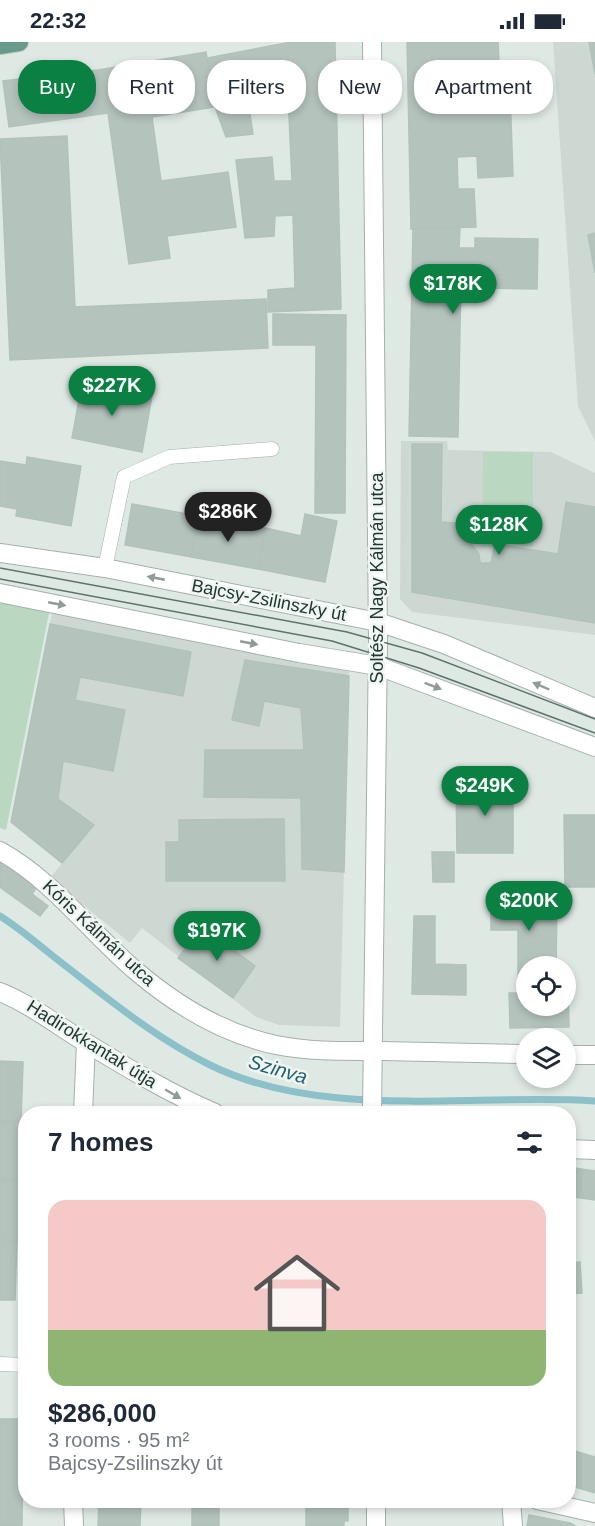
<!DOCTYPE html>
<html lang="en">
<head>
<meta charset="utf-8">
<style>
	body { margin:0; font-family:Helvetica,sans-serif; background:#f6f6f7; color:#1f2937; height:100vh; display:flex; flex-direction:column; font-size:22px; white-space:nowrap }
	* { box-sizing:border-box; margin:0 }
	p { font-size:20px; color:#747a83 }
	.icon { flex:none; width:33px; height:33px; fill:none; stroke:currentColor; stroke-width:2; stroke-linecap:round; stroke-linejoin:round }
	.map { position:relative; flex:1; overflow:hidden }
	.sheet { position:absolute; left:18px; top:1064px; width:558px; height:402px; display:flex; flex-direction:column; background:#fff; border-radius:24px; box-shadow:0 3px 9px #0003 }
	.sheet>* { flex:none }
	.guide { position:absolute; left:18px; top:18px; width:560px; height:54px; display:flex; gap:12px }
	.tools { position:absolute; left:516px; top:914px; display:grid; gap:12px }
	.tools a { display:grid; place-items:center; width:60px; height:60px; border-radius:50%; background:#fff; box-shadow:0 3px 9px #0003; font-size:30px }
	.price { position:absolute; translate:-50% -51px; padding:0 14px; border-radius:21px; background:#0b8043; color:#fff; font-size:20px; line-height:39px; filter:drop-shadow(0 2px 3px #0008) }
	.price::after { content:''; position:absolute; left:50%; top:36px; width:18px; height:14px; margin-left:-9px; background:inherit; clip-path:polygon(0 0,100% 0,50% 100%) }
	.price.current { background:#222; color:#fff }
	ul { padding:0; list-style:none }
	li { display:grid; align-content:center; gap:12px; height:318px; padding:0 30px }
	li span { display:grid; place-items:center; height:186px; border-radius:18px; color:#555 }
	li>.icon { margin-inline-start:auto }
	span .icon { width:108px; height:108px; fill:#fffc; stroke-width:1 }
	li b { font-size:26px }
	h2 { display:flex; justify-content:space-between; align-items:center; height:72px; padding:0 30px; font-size:26px }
	.pill { padding:0 21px; border-radius:24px; background:#fff; box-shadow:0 3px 9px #0003; font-size:21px; line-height:54px }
	.pill.current { background:#0b8043; color:#fff }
	.status { display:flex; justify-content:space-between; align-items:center; height:42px; padding:0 30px; background:#fff; direction:ltr }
	.status svg { height:16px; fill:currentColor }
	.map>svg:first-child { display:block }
</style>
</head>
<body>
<div class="status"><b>22:32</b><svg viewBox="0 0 49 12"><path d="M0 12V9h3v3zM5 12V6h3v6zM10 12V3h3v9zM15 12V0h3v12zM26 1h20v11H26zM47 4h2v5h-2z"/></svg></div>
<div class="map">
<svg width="595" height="1484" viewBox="0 0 595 1484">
	<rect width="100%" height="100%" fill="#dfe9e4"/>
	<g fill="#ced8d3">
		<polygon points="553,0 595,0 595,399 578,364"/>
		<polygon points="401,399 447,399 448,408 551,410 595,431 595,593 412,570 400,557"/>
		<polygon points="53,566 349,625 340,985 279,983 256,975 142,886 130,901 50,836 62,821 11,780"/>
	</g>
	<g fill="#bad8c1">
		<polygon points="483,410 533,410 533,505 495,502 494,505 482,505"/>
		<polygon points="0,557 50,566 6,788 0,786"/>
	</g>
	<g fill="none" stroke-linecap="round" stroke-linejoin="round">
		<path stroke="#8cc1c9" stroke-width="7" d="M0 874C19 886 37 901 54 915 105 954 153 995 210 1023 324 1079 471 1051 595 1059"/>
	</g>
	<g fill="#b5c3bd" stroke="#b2c1bb" stroke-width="1.5">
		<polygon points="291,0 335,0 341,267 268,270 268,248 295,246 293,173 275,174 274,194 245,196 236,118 272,115 274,139 292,139 288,52 248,59 253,92 226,95 215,65 207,16"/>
		<polygon points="407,0 498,0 499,19 459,21 461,70 478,70 477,52 510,51 513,134 478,136 477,114 457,115 458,147 474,147 476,185 411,187"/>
		<polygon points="589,0 595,0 595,32"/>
		<polygon points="206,10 215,65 152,75 161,139 228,130 236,185 167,194 170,216 129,222 108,71 9,85 3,39 98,28"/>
		<polygon points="67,94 75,265 266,257 268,306 10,318 0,97"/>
		<polygon points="460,185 459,206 475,206 475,196 538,197 537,247 473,246 473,232 461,232 458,395 409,394 413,187"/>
		<polygon points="595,191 595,231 588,193"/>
		<polygon points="273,272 346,273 345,471 315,471 316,303 273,303"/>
		<polygon points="82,341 152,354 142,410 72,396"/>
		<polygon points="412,402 442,402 441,480 455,481 479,512 480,521 491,521 495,502 558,512 566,460 595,465 595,581 412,550"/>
		<polygon points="27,415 81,424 71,484 16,474 17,467 0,464 0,419 26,423"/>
		<polygon points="132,462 199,474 191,515 125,503"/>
		<polygon points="305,472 337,479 325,540 258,527 265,486 301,494"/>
		<polygon points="199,474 265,486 258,527 191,515"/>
		<polygon points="50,582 191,610 183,654 80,635 75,658 125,668 113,729 63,719 58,757 94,783 62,821 11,780"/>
		<polygon points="245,618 349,634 344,830 302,827 301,756 204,755 205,708 304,708 301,666 264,659 259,684 232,678"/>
		<polygon points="456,740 513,740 513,811 457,811"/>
		<polygon points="564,773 595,773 595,845 565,845"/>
		<polygon points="284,777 285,839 166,839 166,800 179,800 179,778"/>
		<polygon points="432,810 454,810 454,840 433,840"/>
		<polygon points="0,818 37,845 32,852 48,864 40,874 0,845"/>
		<polygon points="491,860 557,861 556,924 526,924 526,939 518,939 518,888 491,888"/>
		<polygon points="414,874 435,874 435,922 466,923 466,953 412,952"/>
		<polygon points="202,884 255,924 233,956 178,916"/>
		<polygon points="566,941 568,941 569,985 510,986 509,951 526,951 526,963 566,963"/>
		<polygon points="0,1019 23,1020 21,1080 0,1079"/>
		<polygon points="0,1079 21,1080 19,1139 0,1138"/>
		<polygon points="568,1125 595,1129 595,1158 568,1154"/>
		<polygon points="0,1138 19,1139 17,1199 0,1198"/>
		<polygon points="0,1198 17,1199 15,1258 0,1258"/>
		<polygon points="580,1220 582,1251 568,1252 568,1221"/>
		<polygon points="0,1377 23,1377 22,1484 0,1484"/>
		<polygon points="568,1407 595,1415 595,1451 568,1443"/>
		<polygon points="99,1458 141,1458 140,1484 98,1484"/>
		<polygon points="192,1458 233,1458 219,1458 219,1484 192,1484"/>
		<polygon points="306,1458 348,1458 348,1479 344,1479 344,1484 306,1484"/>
		<polygon points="529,1473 570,1481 575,1484 527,1484"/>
	</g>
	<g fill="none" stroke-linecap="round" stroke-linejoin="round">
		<defs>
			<g id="service">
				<polyline points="105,526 124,435 169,415 272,407"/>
				<polyline points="0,1322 26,1323"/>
			</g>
			<g id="minor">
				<path d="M0 809C54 839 90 890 136 929 176 963 224 992 276 1003 311 1010 346 1009 381 1009 429 1010 478 1011 526 1012"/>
				<path d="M0 950C32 963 58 984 88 1002 129 1027 171 1052 215 1071"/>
				<polyline points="566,1013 595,1013"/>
				<polyline points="83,1071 86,1001"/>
				<polyline points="568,1107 595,1108"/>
				<polyline points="73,1458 74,1484"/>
				<polyline points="511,1458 513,1484"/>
				<polyline points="537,1458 595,1471"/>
			</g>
			<g id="tertiary">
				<polyline points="0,511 105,526 378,580 444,602 595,666"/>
				<polyline points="0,551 299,611 378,624 595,705"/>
				<polyline points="372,1071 378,598 372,0"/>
				<polyline points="376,1458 376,1484"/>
			</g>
			<polyline id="primary" points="0,3 19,0"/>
		</defs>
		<use href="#service" stroke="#a3b0ab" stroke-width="15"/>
		<use href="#minor" stroke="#a3b0ab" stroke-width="20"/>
		<use href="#tertiary" stroke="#a3b0ab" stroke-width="20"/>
		<use href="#primary" stroke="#bdc3c1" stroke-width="20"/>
		<use href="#service" stroke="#fff" stroke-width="14"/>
		<use href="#minor" stroke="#fff" stroke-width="18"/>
		<use href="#tertiary" stroke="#fff" stroke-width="18"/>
		<use href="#primary" stroke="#689a8b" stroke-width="18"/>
		<g stroke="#5c736c" stroke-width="1.5">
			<polyline points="0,526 347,590 422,611 595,677"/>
			<polyline points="0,537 332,599 419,626 595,691"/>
		</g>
	</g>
	<defs><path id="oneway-solid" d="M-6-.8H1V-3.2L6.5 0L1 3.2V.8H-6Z" transform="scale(1.5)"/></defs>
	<g fill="#909b98">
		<use href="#oneway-solid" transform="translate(156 536) rotate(-169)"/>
		<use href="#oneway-solid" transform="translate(57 562) rotate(11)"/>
		<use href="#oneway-solid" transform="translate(249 601) rotate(11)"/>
		<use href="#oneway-solid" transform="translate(433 644) rotate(21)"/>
		<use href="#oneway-solid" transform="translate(541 644) rotate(-157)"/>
		<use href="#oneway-solid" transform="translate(173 1052) rotate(30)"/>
	</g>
	<g text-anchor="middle" stroke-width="5" stroke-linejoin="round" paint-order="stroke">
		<g font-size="18" fill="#223731" stroke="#eff6f2">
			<text transform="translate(377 536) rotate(-90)" y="6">Soltész Nagy Kálmán utca</text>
			<text transform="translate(269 558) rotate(11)" y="6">Bajcsy-Zsilinszky út</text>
			<text transform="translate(99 891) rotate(43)" y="6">Kóris Kálmán utca</text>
			<text transform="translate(92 1002) rotate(32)" y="6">Hadirokkantak útja</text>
		</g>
		<g font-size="20" font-style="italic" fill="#23626c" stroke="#eff6f2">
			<text transform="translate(278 1027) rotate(16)" y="7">Szinva</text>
		</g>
	</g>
</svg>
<div class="tools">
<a><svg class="icon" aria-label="locate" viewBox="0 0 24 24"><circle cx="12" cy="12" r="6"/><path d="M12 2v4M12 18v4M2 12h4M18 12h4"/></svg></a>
<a><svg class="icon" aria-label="layers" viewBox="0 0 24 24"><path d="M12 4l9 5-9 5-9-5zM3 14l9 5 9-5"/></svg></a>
</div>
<b class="price" style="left:453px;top:273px">$178K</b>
<b class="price" style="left:112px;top:375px">$227K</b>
<b class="price current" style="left:228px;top:501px">$286K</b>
<b class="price" style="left:499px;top:514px">$128K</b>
<b class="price" style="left:485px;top:775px">$249K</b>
<b class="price" style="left:529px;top:890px">$200K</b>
<b class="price" style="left:217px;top:920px">$197K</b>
<div class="guide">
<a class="pill current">Buy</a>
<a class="pill">Rent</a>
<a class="pill">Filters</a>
<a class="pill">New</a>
<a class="pill">Apartment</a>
</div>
<section class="sheet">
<h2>7 homes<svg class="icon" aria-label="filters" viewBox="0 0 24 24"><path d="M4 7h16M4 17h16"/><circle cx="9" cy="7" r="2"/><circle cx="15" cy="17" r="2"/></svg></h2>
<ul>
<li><span style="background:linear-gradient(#f6c9c9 70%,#8fb573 0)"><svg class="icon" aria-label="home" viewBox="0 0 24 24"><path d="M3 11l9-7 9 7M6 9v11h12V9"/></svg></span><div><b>$286,000</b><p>3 rooms · 95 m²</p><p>Bajcsy-Zsilinszky út</p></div></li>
</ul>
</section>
</div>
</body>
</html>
